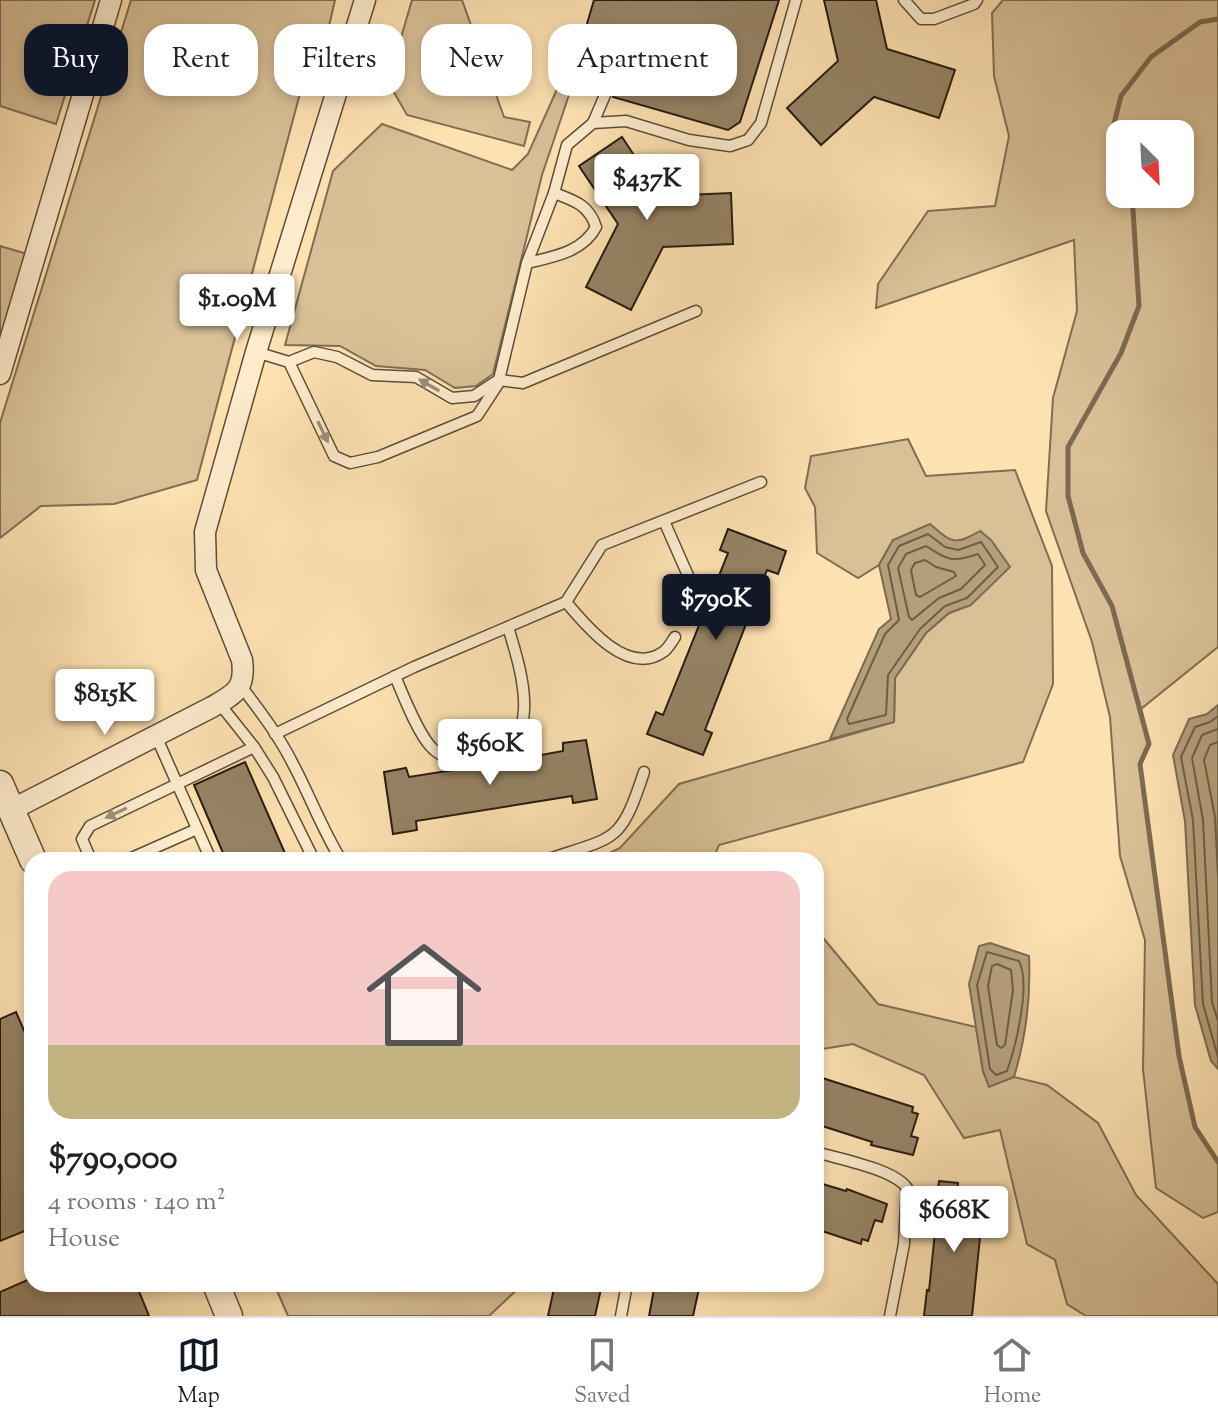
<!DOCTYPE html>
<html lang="en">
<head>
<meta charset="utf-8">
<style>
	body { margin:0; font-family:"Sorts Mill Goudy",serif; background:#f2f2f2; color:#222; height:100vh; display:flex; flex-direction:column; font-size:30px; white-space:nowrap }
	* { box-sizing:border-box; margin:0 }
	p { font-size:26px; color:#767676 }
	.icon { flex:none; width:44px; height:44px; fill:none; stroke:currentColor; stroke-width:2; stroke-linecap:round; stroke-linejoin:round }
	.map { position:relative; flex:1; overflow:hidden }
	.sheet { position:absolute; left:24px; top:852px; width:800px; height:440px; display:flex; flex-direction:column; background:#fff; border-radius:24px; box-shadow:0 4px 12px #0003 }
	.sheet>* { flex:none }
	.guide { position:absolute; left:24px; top:24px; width:800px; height:72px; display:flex; gap:16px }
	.needle { width:52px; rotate:156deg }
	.tools { position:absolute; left:1106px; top:120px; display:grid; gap:16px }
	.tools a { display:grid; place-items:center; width:88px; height:88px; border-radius:16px; background:#fff; box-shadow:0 4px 12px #0003; font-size:40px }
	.price { position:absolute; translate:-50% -68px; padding:0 18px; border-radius:8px; background:#fff; color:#222; font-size:26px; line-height:52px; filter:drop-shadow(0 2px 4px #0008) }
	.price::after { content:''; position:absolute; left:50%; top:48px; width:24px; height:18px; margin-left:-12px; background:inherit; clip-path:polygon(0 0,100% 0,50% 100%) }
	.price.active { background:#111827; color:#fff }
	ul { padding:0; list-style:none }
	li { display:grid; align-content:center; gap:16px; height:424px; padding:0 24px }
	li span { display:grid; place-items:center; height:248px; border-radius:24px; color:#555 }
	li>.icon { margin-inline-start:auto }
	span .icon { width:144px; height:144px; fill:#fffc; stroke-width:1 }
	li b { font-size:34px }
	.chip { padding:0 28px; border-radius:24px; background:#fff; box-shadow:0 4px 12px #0003; font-size:28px; line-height:72px }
	.chip.active { background:#111827; color:#fff }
	.dock { display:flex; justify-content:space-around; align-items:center; height:112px; border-top:2px solid #e0e0e0; background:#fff; font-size:22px; color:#767676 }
	.dock a { display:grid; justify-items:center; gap:4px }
	.dock .active { color:#111827 }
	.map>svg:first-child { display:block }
</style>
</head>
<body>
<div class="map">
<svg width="1218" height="1316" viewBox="0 0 1218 1316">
	<rect width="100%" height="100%" fill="#fee2b2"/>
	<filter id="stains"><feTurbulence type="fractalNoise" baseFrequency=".0025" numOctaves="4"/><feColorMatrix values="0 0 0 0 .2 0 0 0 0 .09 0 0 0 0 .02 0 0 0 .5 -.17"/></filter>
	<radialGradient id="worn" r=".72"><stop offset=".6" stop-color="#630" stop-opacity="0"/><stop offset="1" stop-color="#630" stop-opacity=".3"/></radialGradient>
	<g fill="#d9c097" stroke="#806e54" stroke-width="2" fill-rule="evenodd">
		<polygon points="0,0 95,0 56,124 0,106"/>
		<polygon points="131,0 335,0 329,26 311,52 197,480 114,504 41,506 0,538 0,423"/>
		<polygon points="412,0 462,0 504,117 530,122 524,146 407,115 388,82"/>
		<path d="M1003 0H1218V647L1141 709 1149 744 1140 765 1179 1056 1195 1127 1218 1162V1212L1203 1218 1156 1188 1143 1069 1145 940 1120 856 1110 717 1092 642 1046 511 1053 398 1077 311 1074 240 876 308 878 284 928 211 995 206 1009 136 994 76 992 13ZM1120 134H1180V194H1120Z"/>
		<polygon points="558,87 569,95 542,175 493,374 476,386 455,388 425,370 376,366 340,346 285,345 333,171 382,124 512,170 528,154"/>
		<polygon points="0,246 27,254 0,341"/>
		<polygon points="908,439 926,476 1015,470 1052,566 1053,684 1023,762 719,845 713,860 595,860 620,848 679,784 894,722 895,678 926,633 949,613 971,605 981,532 960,542 893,540 879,565 858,578 817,553 815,507 805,488 811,456"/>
		<polygon points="816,937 824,939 878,1004 976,1027 983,1071 989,1086 1014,1077 1047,1085 1098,1123 1136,1195 1218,1284 1218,1316 1086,1316 1067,1304 1055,1260 1027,1244 1000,1130 964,1138 924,1075 853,1044 816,1050"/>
		<polygon points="274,1284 523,1284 489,1316 288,1316"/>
	</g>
	<g fill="#b59f7b" stroke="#7c6b51" stroke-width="2">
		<path d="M930 524C952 543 954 546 980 531L991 540 1010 567 971 605 949 613 926 633 895 678 894 722 830 739 879 629 891 619 879 565 893 540Z"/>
		<polygon points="1218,705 1218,1069 1211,1061 1195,1005 1185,821 1173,755 1189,719 1207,714"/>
		<path d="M990 943 1029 956C1031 998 1026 1037 1014 1077L989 1087 983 1071 969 984 979 946Z"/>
	</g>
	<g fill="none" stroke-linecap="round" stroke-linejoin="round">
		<g stroke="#6e5e46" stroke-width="2">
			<polygon points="928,534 945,547 958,550 981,542 998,567 967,598 945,606 920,629 888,675 886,715 849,724 847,719 885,634 899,620 888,565 899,546"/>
			<path d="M926 546C948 560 952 563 978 554L985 565 961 589 939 598 912 620 909 617 898 568 906 554Z"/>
			<polygon points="925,560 936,567 954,572 956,576 920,597 916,595 911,570 915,563"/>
			<polyline points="1218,716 1210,722 1195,727 1181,757 1193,820 1203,1004 1218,1057"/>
			<polyline points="1218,729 1202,735 1192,758 1203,820 1212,1002 1218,1021"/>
			<polyline points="1218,742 1210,745 1204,760 1215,817 1218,876"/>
			<path d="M987 952 1019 961C1031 984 1016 1046 1007 1071L996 1075 990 1069 977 985Z"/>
			<polygon points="997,964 1011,970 1013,990 1005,1045 1001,1048 997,1045 988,986 992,966"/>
		</g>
		<g stroke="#7c6b51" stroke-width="5">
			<polyline points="1120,149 1113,128 1121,96 1151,57 1200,22 1218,19"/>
			<polyline points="1132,194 1139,306 1121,353 1068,447 1068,496 1083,553 1112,606 1149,744 1140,764 1179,1056 1195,1127 1218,1162"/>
		</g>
	</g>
	<g fill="#968365" stroke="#261c11" stroke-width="2">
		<polygon points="594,0 779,0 740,122 728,130 613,97 612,91 607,87 601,88 597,93 569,85"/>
		<polygon points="824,0 876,0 887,49 955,70 939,118 874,97 821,145 787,108 838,61"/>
		<polygon points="622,137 661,196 731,193 733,244 663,247 631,310 586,287 618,224 579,166"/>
		<polygon points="728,529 786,551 778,574 767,570 705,730 712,733 703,755 647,734 656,712 663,715 728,553 720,550"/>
		<polygon points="586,740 597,799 573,803 572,796 416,821 417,830 393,834 384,772 406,768 409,777 460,769 479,769 502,762 563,751 563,743"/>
		<polygon points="245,762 288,860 226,860 194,785"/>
		<polygon points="16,1012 32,1049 32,1228 0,1241 0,1019"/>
		<polygon points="816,1076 913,1107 912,1112 918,1114 911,1136 918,1138 913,1155 871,1145 872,1142 816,1124"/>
		<polygon points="939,1181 958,1183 957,1198 979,1201 978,1207 983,1208 972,1316 924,1316 927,1290 929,1291 935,1232 932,1232"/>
		<polygon points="816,1182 846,1191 847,1189 887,1204 882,1222 875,1220 868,1241 862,1239 861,1244 816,1229"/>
		<polygon points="32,1278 32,1284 136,1284 149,1316 0,1316 0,1292"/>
		<polygon points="555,1284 602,1284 595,1316 548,1316"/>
		<polygon points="655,1284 700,1284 693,1316 649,1316"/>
	</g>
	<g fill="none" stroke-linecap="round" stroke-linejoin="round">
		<defs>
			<g id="service">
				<polyline points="904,0 921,19 934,19 974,4 977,0"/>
				<polyline points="593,123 605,95"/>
				<polyline points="527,263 554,193"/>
				<polyline points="256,352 289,362 314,352 337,357 372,375 416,377 452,398 474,396 497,381"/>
				<path d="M289 362 334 456 350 463 378 457 477 416 498 384 527 263C553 257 583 252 596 227 589 205 575 201 554 193L567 145 593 123 626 121 689 140 730 146 748 140 761 123 796 0"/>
				<polyline points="499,380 523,383 696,311"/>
				<polyline points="664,521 690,580 692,596 683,619"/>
				<path d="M566 602C586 626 628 677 663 652 668 649 672 641 675 637"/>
				<path d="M395 676C403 695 418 734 432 748 443 759 462 763 478 761 547 750 522 673 508 627"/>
				<path d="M241 686C260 711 279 736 293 764 310 796 322 829 341 860"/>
				<polyline points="219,703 254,747"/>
				<polyline points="275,734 414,667 566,602 602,545 761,482"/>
				<polyline points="156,736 211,860"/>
				<polyline points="91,860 82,839 90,826 254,747 273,777 314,860"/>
				<polyline points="127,860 197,829"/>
				<path d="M546 860C616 836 620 845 644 772"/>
				<path d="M816 1152C839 1159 894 1169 907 1188L904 1244 890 1316"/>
				<polyline points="621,1316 627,1284"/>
			</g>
			<g id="minor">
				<polyline points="0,374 111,0"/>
				<path d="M11 810 212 707C235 694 246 689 242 660L206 570 205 532 256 352 365 0"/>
			</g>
			<g id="tertiary">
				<polyline points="0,784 33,860"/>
				<polyline points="216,1284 229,1316"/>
			</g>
		</defs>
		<use href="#service" stroke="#5c4e39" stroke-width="13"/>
		<use href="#minor" stroke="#5c4e39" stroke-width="23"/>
		<use href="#tertiary" stroke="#5c4e39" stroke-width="29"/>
		<use href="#service" stroke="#feeccd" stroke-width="10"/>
		<use href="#minor" stroke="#feeccd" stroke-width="20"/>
		<use href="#tertiary" stroke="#feeccd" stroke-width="26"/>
	</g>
	<defs><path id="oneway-solid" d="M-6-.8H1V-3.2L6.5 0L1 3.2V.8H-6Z" transform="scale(2)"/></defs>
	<g fill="#9d8e78">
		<use href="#oneway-solid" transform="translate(429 385) rotate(-150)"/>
		<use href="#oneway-solid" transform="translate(323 432) rotate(64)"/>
		<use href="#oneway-solid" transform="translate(116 813) rotate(155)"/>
	</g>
	<rect width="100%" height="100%" filter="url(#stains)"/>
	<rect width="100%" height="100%" fill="url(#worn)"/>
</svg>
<div class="tools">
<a><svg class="needle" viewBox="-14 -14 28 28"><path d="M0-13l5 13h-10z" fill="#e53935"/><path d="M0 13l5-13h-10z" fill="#767676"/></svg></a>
</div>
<b class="price" style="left:647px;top:222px">$437K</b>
<b class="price" style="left:237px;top:342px">$1.09M</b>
<b class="price active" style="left:716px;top:642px">$790K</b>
<b class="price" style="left:105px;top:737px">$815K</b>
<b class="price" style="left:490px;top:787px">$560K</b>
<b class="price" style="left:954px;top:1254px">$668K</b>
<div class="guide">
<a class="chip active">Buy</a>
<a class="chip">Rent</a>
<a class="chip">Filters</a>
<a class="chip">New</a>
<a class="chip">Apartment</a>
</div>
<section class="sheet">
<ul>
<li><span style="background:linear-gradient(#f6c9c9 70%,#c2b280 0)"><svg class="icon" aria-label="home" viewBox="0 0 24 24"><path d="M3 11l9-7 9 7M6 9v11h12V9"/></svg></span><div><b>$790,000</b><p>4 rooms · 140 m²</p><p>House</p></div></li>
</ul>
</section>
</div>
<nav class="dock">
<a class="active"><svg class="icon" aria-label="map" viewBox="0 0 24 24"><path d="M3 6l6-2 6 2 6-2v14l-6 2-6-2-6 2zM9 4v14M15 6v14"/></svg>Map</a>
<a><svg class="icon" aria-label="saved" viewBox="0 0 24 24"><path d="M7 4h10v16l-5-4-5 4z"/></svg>Saved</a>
<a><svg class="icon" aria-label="home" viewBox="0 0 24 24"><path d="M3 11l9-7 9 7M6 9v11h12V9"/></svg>Home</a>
</nav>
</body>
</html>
